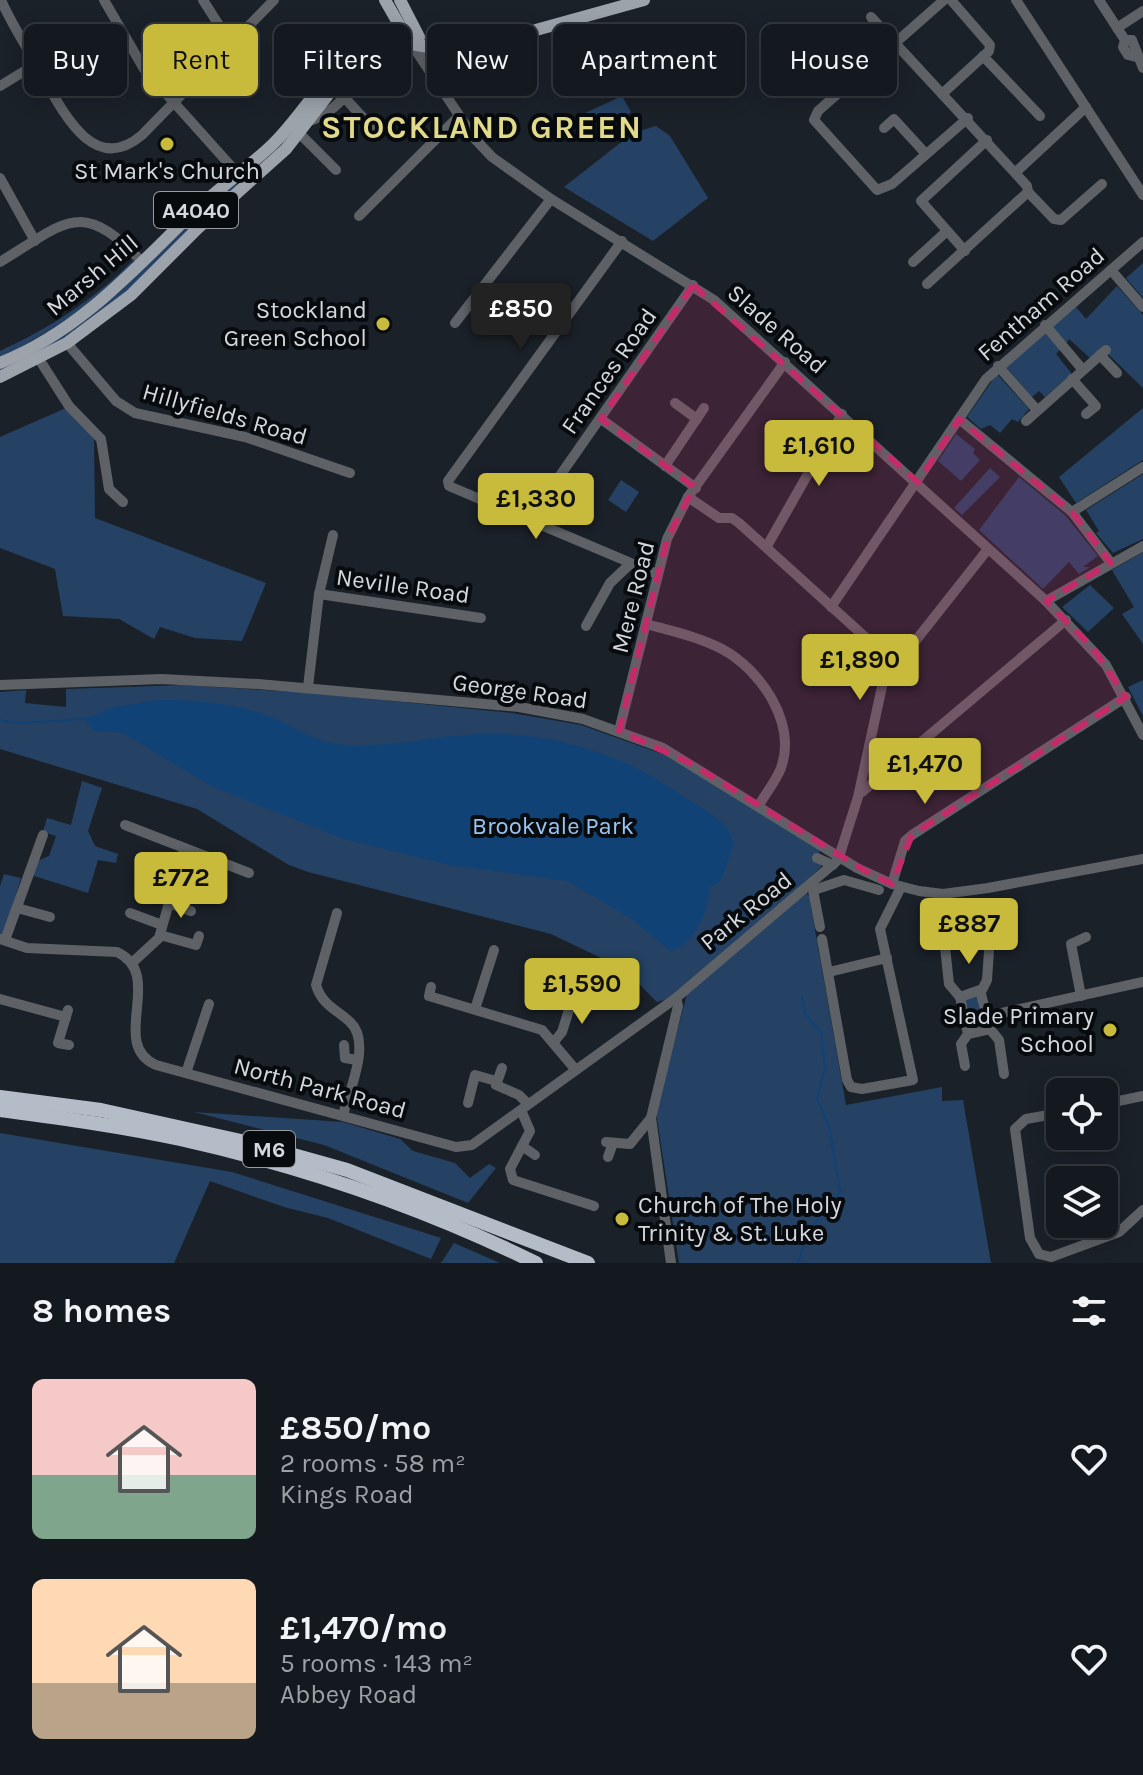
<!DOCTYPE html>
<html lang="en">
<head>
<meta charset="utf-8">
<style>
	body { margin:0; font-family:Karla,sans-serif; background:#21262c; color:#f1f3f6; height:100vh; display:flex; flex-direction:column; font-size:30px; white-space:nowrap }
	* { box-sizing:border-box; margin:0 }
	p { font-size:26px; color:#9da0a4 }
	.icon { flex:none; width:44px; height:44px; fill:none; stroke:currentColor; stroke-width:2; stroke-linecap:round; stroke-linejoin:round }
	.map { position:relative; height:1263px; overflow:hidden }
	.details { display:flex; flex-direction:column; background:#14191f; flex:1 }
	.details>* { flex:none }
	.guide { position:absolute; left:24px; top:24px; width:1096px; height:72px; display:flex; gap:16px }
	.buttons { position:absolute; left:1046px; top:1078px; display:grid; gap:16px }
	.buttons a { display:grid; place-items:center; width:72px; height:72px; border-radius:12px; background:#14191f; box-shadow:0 4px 20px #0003,0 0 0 2px #33383d; font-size:40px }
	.price { position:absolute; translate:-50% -68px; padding:0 18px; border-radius:8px; background:#c8bb3b; color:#111; font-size:26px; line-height:52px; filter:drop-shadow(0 2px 4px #0008) }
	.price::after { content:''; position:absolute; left:50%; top:48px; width:24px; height:18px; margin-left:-12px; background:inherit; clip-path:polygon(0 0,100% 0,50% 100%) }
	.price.on { background:#222; color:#fff }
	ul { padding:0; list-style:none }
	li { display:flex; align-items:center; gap:24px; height:200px; padding:0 32px }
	li span { display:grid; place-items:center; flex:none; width:224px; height:160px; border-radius:12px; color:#555 }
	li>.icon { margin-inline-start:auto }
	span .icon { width:96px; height:96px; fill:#fffc; stroke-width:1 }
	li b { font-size:34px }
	h2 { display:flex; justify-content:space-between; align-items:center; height:96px; padding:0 32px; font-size:34px }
	.chip { padding:0 28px; border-radius:12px; background:#14191f; box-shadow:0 4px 20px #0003,0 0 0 2px #33383d; font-size:28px; line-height:72px }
	.chip.on { background:#c8bb3b; color:#111 }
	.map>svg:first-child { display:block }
</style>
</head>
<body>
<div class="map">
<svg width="1143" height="1263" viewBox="0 0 1143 1263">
	<rect width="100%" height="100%" fill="#1b2129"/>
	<g fill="#254264">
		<polygon points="622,96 631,112 597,141 583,114"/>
		<polygon points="656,126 670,136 708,198 653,241 564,187 633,133"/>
		<polygon points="236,183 239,185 131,290 62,342 0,373 0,367 86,318 122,290 193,218"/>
		<path d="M133 260 134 264C93 304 51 332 0 358V351C50 328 95 299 133 260Z"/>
		<polygon points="1143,263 1143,298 1126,278"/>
		<polygon points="1117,286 1143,315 1143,388 1108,354 1090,358 1069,339 1066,344 1052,327 1076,307 1086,319"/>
		<polygon points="1046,333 1060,350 1056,354 1072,374 1045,397 1039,391 1032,397 1006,367"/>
		<polygon points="997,374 1029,409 1018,422 1012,419 1000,433 990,425 981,429 967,417"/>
		<polygon points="66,408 94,436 95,518 266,583 242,641 195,638 160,627 154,639 119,619 63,616 55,569 0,548 0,437"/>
		<polygon points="1143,408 1143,460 1076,503 1059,477"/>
		<polygon points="956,434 975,449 973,453 980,460 961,481 938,461"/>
		<polygon points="990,468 1000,477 962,515 954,508"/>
		<polygon points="1143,474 1143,539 1113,553 1096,533 1099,531 1086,510"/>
		<polygon points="1019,477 1065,515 1098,556 1083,567 1090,567 1079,574 1069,562 1043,589 979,530"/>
		<polygon points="621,480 639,492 626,512 608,500"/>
		<polygon points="1143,552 1143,644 1122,614 1134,607 1112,570"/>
		<polygon points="1090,585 1114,608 1088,632 1062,607"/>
		<polygon points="1143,680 1143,716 1128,687"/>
		<polygon points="183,685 312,693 512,713 581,725 665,755 819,848 821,867 800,887 809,896 846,1105 942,1087 942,1101 963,1100 991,1263 679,1263 656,1112 687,994 657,1002 624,969 551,934 308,872 289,865 197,809 0,749 0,692 26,690 25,703 66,707 66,689"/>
		<polygon points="82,781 102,788 88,831 95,846 118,854 116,863 98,860 88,893 31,875 37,861 49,856 56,836 43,832 47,818 71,825"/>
		<polygon points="4,874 21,878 3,937 0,936 0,886"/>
		<polygon points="977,994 987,1025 970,1029 963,999"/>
		<polygon points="194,1112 343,1122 400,1139 413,1151 455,1163 470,1178 489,1164 496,1168 468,1203 324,1145"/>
		<polygon points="0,1133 232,1172 441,1238 431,1259 328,1218 284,1207 210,1181 174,1263 0,1263"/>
		<polygon points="454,1243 500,1263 441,1263"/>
	</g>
	<path fill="#114276" d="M157 700C198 700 238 703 276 719 296 728 316 742 338 744 376 749 415 740 453 736 536 727 615 748 683 796 702 809 728 819 734 844L720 882 710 887C709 909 694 946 670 951L632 919 567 881 449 865 344 839 211 786 123 733 95 731 87 724 86 719 110 708Z"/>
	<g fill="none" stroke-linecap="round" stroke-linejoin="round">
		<g stroke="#114276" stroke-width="2">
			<polyline points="0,720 19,723 86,719"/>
			<polyline points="798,1263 807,1234 840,1192 829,1126 817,1099 825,1069 821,1032 805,1014 802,996"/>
		</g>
		<g stroke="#5e6266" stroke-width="10">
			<path d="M1 0C11 23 25 44 37 66 59 103 90 179 142 135L274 0"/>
			<polyline points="104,0 144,69 238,174"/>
			<polyline points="203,0 231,44"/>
			<polyline points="944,0 818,111 814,120 877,190 892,184 968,118"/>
			<polyline points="1016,0 1143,195"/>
			<polyline points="1099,0 1125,40 1123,47 1128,55 1136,57"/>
			<polyline points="871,17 1027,186 1028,192 927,284"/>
			<polyline points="1117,28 1143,11"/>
			<polyline points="1125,40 1132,40 1143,68"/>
			<polyline points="410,42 475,139 492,157 551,199 714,300 1046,601 1106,665 1143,735"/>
			<polyline points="422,43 439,75"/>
			<polyline points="983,56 1040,116"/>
			<polyline points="0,86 36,64"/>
			<polyline points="942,94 989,51 990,45 951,0"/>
			<polyline points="343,96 378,134"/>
			<path d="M309 121C339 112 364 77 371 48"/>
			<polyline points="884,128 894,119 926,154"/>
			<polyline points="300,134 336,170"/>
			<polyline points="1017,171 1086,107"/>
			<polyline points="0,178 35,241"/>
			<polyline points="1028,192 1054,219 1061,220 1102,184"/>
			<polyline points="359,216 459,116"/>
			<polyline points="622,241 448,481 449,486 657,574"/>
			<polyline points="965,251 921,201 987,140"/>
			<path d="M0 262C68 221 81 197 143 263"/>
			<polyline points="913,262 947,231"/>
			<polyline points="1111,270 1143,307"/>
			<polyline points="455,323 551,199"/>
			<polyline points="1045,325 1083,370"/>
			<polyline points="67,343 116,401 135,413 245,437 350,473"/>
			<polyline points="1100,355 1117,373"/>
			<polyline points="39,359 69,406 101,439 109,489 123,502"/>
			<polyline points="998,366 1037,410"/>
			<polyline points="1072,379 1096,406 1086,414"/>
			<polyline points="675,403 697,419"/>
			<polyline points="601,419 696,488"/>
			<polyline points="959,419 1072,512 1111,563"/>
			<polyline points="1026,421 1106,350"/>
			<polyline points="665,466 704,408"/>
			<polyline points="688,497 719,518 732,518 739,523 896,665"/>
			<polyline points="1072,512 1143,467"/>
			<polyline points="529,520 693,285"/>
			<polyline points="767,546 842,414"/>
			<polyline points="319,594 481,618"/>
			<polyline points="1046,601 1143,546"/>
			<polyline points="831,607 986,379 1143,242"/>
			<path d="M646 624C672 631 699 637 722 649 761 670 797 723 781 768 776 781 766 793 759 805"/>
			<polyline points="586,626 610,583 629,565"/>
			<polyline points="0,685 162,679 258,684 519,707 583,719 663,748 857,868 892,884 919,891 943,894 988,888 1143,859"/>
			<polyline points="308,687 319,594 333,535"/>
			<polyline points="619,731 667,539 688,497 785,362"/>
			<polyline points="862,792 1066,620"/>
			<polyline points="125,825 249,873"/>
			<polyline points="817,858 833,865"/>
			<polyline points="892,884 905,841 912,835 1126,697"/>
			<polyline points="812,885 820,927"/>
			<polyline points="155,888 171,894"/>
			<polyline points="814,890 844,880 879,890"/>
			<polyline points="168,903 191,911"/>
			<polyline points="17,908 50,917"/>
			<polyline points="130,913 162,925"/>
			<path d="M337 913 316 985C322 1005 336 1009 350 1022 372 1042 349 1091 343 1115"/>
			<polyline points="160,935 196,945 199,936"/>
			<path d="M0 939 27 948 117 952C166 975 108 1044 156 1065L456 1147 472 1145 676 998 838 860 858 797 883 682 988 549"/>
			<polyline points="822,939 847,1080 851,1087 862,1089 913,1080 880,929 901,887"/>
			<polyline points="5,940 43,835"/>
			<polyline points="945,947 949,984 960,997"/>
			<polyline points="133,962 159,938 184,850"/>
			<polyline points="829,972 887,958"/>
			<polyline points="431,987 429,996 542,1030 575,1069"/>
			<polyline points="981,992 987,980 989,951"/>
			<polyline points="1081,996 1071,944 1086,937"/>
			<polyline points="0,999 66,1017"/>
			<polyline points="475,1009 494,950"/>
			<polyline points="68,1010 58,1043 69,1045"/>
			<polyline points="988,1016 1143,982"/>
			<polyline points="990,1029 999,1040 1004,1074"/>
			<polyline points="554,1042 562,1032 574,994"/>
			<polyline points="344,1045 345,1058 357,1060"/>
			<polyline points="965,1066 961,1044 968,1034 990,1029 980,990 960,997 968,1034"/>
			<polyline points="502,1068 496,1085 519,1095 528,1104"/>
			<polyline points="186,1073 209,1004"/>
			<polyline points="468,1103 475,1075 496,1081"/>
			<polyline points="1104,1104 1143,1096"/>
			<polyline points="521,1110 530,1131 510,1169 513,1180 594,1206"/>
			<polyline points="606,1142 630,1144 651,1118"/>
			<polyline points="522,1146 535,1155"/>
			<polyline points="608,1157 613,1143"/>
			<polyline points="1039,1254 1030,1238 1015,1129 1026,1119 1060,1113"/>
			<polyline points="1039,1254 1051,1257 1119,1232 1143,1210"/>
			<polyline points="671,1263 651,1118 678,1006 676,998"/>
		</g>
		<g stroke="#9ca3ab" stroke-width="12">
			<polyline points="385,0 405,35"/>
			<polyline points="400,0 419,37"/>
			<polyline points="438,72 442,60 457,52"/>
			<path d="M0 363C78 332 132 272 190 215 216 190 247 169 273 144 306 113 341 44 385 36"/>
			<polyline points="0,377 67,343 131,295 197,229 286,149 345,73 371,48 394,41 457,52 644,0"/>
		</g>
		<g stroke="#b4bdc7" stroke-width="14">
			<polyline points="0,1097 101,1110 250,1143 347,1170 588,1263"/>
			<path d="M0 1110C60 1118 121 1126 180 1139 301 1166 424 1208 536 1263"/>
		</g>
	</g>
	<path fill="#c42b68" fill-opacity="0.2" stroke="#c42b68" stroke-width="6" stroke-dasharray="16 10" stroke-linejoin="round" d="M693 285 918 482 959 419 1072 512 1111 563 1046 601 1093 648 1126 697 912 835 892 884 870 874 690 763 619 731 667 539 694 487 601 419Z"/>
	<g fill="#c8bb3b" stroke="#080b0e" stroke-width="3">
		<circle cx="167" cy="144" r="8"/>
		<circle cx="383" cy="324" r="8"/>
		<circle cx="1110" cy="1030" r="8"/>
		<circle cx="622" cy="1219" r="8"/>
	</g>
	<g text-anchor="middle" stroke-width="8" stroke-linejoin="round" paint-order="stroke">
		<g fill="#080b0e" stroke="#989ba0" stroke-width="2">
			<rect x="154" y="192" width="84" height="36" rx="6"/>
			<rect x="243" y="1131" width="52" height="36" rx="6"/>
		</g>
		<g font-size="22" font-weight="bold" fill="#d5d9df">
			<text x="196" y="218">A4040</text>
			<text x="269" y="1157">M6</text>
		</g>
		<g font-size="24" fill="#d5d9df" stroke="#080b0e" text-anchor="end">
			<text x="167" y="179" text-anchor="middle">St Mark's Church</text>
			<text x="367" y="318">Stockland<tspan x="367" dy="28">Green School</tspan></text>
			<text x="1094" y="1024">Slade Primary<tspan x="1094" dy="28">School</tspan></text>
			<text x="638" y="1213" text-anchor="start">Church of The Holy<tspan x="638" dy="28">Trinity &amp; St. Luke</tspan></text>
		</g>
		<g font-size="24" fill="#d5d9df" stroke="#080b0e">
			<text transform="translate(92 275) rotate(-40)" y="8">Marsh Hill</text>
			<text transform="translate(1041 304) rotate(-41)" y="8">Fentham Road</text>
			<text transform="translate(777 329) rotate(41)" y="8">Slade Road</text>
			<text transform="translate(609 371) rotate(-55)" y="8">Frances Road</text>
			<text transform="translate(225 414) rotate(16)" y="8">Hillyfields Road</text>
			<text transform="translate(403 586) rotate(8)" y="8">Neville Road</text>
			<text transform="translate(633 597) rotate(-76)" y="8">Mere Road</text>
			<text transform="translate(520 691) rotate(8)" y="8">George Road</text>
			<text transform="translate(746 911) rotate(-39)" y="8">Park Road</text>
			<text transform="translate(320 1088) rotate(15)" y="8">North Park Road</text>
		</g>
		<g font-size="24" fill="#9bc3f2" stroke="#080b0e">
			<text x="553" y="834">Brookvale Park</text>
		</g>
		<g font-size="32" font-weight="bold" letter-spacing="2" fill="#e2da8b" stroke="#080b0e">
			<text x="482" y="138">STOCKLAND GREEN</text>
		</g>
	</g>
</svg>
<div class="buttons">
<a><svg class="icon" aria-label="locate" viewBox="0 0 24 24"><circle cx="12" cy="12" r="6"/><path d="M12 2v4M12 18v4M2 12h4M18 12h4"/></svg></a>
<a><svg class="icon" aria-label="layers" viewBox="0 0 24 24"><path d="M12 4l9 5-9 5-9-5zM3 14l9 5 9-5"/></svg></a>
</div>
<b class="price on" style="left:521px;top:351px">£850</b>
<b class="price" style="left:819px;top:488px">£1,610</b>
<b class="price" style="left:536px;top:541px">£1,330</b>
<b class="price" style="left:860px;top:702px">£1,890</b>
<b class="price" style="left:925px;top:806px">£1,470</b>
<b class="price" style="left:181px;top:920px">£772</b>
<b class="price" style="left:969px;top:966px">£887</b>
<b class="price" style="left:582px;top:1026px">£1,590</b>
<div class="guide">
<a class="chip">Buy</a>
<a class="chip on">Rent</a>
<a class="chip">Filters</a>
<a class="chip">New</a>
<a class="chip">Apartment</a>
<a class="chip">House</a>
</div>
</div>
<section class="details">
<h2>8 homes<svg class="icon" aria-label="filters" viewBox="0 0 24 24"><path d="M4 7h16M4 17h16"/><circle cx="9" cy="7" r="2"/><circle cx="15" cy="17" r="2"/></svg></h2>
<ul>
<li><span style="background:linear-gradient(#f6c9c9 60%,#7fa58c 0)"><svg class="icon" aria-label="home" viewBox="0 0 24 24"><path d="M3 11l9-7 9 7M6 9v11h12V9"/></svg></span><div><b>£850/mo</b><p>2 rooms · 58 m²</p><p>Kings Road</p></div><svg class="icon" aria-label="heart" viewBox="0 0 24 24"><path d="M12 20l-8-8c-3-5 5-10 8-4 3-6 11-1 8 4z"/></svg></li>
<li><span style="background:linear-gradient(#ffd9b3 65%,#b9a48a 0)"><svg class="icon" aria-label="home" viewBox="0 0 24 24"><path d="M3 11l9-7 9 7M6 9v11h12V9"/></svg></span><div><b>£1,470/mo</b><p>5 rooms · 143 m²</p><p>Abbey Road</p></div><svg class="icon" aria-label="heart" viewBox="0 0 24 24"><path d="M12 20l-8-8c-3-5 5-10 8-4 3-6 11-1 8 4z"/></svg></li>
</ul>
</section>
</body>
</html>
